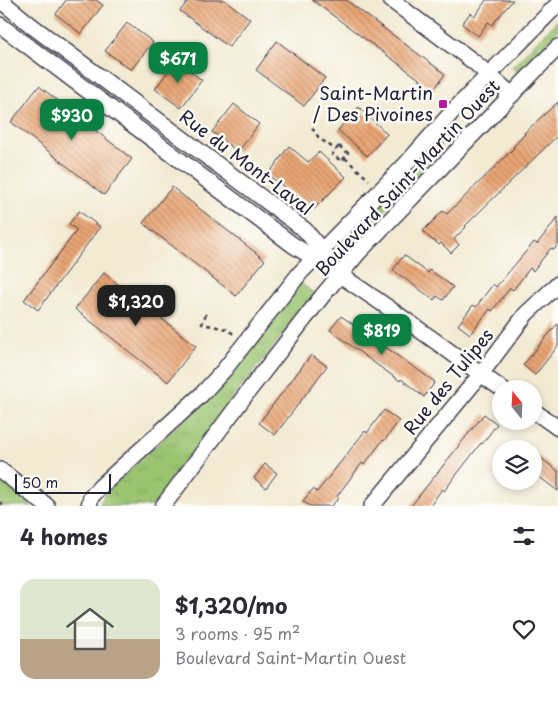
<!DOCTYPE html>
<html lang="en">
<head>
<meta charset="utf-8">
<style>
	body { margin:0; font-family:"Playpen Sans",sans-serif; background:#f2f2f3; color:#2b2b33; height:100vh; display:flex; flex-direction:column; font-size:19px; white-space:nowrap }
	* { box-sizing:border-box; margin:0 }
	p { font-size:16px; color:#7c7c81 }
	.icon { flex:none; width:28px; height:28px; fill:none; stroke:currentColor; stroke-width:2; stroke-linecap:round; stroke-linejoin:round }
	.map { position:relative; height:506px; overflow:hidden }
	.panel { display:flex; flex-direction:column; background:#fff; flex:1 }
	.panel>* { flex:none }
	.needle { width:32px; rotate:342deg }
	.buttons { position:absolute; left:492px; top:380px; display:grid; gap:10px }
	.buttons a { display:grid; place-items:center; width:50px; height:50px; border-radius:50%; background:#fff; box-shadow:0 2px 8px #0003; font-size:25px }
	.scale { position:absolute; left:15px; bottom:12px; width:96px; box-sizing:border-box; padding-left:5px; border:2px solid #22223b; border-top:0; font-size:14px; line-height:18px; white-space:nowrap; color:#22223b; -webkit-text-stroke:4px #fdfcf7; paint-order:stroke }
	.price { position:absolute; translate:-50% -42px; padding:0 11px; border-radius:10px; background:#0b8043; color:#fff; font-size:16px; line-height:32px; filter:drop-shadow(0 1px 2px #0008) }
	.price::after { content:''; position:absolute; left:50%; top:30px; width:15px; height:11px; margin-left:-8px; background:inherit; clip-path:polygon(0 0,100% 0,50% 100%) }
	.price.active { background:#222; color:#fff }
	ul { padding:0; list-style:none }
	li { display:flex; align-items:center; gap:15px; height:125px; padding:0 20px }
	li span { display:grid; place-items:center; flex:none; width:140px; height:100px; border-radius:15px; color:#555 }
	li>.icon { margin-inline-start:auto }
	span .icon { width:60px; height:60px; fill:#fffc; stroke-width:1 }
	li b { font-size:21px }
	h2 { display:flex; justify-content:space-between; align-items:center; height:60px; padding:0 20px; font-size:21px }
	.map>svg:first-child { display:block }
</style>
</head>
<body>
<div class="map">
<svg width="558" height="506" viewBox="0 0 558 506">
	<defs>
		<pattern id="grass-tufts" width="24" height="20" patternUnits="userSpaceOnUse" patternTransform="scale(1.25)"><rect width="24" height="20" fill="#9ac470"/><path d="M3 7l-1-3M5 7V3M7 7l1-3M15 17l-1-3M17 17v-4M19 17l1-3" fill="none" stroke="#84a862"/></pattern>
		<pattern id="building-back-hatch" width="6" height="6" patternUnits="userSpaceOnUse" patternTransform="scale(1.25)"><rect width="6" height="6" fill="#e9a574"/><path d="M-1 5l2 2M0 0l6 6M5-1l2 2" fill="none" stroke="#bc8660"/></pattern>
	</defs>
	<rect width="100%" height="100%" fill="#fdfcf7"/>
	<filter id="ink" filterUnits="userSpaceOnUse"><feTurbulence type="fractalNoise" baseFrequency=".02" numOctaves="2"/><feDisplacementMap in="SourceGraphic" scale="10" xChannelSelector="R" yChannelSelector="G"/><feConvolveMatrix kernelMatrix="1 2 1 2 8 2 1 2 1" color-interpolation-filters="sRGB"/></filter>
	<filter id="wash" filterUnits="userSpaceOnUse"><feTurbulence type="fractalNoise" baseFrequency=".0096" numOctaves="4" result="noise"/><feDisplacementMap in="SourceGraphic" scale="20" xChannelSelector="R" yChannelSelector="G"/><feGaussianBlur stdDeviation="1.12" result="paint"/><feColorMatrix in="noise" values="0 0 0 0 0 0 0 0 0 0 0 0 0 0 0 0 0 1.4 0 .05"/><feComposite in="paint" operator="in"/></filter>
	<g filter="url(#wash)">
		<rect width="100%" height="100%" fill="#f2ead2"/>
		<g fill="url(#grass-tufts)" stroke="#5e7356">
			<polygon points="558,20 558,31 518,72 512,67"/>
			<polygon points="450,132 451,133 409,185 351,245 345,239"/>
			<polygon points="300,283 315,294 231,400 153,506 99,506 105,493 211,395"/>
		</g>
		<polygon fill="#9ac470" stroke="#5e7356" points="0,480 32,506 0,506"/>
		<g id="blocks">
			<g fill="url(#building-back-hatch)">
				<polygon points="66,0 96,0 103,5 81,34 56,14"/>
				<polygon points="189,0 225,0 250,19 229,47 180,11"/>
				<polygon points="312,0 346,0 445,74 433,91 421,82 422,81"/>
				<polygon points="486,0 513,0 492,25 488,22 478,36 462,24 470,13 475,16"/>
				<polygon points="127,23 153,42 131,70 105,51"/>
				<polygon points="277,41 325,78 304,106 256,70"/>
				<polygon points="176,61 202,80 181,108 155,89"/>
				<polygon points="39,86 132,159 104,195 11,122"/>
				<polygon points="558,102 558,135 465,226 466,227 454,239 459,245 451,253 441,243 439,245 434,240 433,241 423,231 443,211 447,214 514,148 513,147 525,134 524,133"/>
				<polygon points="234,104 259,124 238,152 212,132"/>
				<polygon points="359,107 387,134 367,156 338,130"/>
				<polygon points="289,146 308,162 319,152 346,177 314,209 268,175"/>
				<polygon points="172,187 265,260 236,296 143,223"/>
				<polygon points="79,211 100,227 38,310 24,300 77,230 69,224"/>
				<polygon points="558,217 558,244 554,250 551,248 533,271 530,268 513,290 510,288 492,311 490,309 470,334 458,325 473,305 476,307 493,284 496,287 534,242 537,244"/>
				<polygon points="404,255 428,273 430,270 453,287 443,300 437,296 434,300 393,270"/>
				<polygon points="104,273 196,346 168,382 75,309"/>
				<polygon points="341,316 435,382 424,397 401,379 400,381 373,362 330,330"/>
				<polygon points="558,323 558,346 535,375 523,365"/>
				<polygon points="311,355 327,366 275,435 259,423"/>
				<polygon points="384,410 399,421 384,441 383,440 364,465 362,463 337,496 339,498 331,506 310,506 303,501 313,489 317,492 365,431 367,433"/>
				<polygon points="484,414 497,424 482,444 481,443 444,491 442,489 430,506 411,506"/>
				<polygon points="534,453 558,471 558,491 534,473"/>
				<polygon points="265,464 277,473 266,488 254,478"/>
			</g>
		</g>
	</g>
	<g filter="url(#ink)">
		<use href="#blocks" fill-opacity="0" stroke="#414052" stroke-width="1"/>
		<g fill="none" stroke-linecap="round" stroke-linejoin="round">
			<defs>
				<g id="minor">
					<polyline points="0,0 32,26 305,230 327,257"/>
					<polyline points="391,0 474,62 512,95"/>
					<path d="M0 25 293 245C365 289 433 340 502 389"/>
					<polyline points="534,411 558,428"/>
					<polyline points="0,470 47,506"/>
					<polyline points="89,506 91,497 100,487 201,395 224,370 300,273 406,164 453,111 558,4"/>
					<polyline points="163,506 247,393 323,295 359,252 558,47"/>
					<polyline points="372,506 481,374 526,314 558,284"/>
				</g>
			</defs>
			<use href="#minor" stroke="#414052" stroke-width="18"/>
			<g stroke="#414052" stroke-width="2.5" stroke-dasharray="4 4" stroke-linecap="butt">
				<polyline points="312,128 319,138 336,150"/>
				<polygon points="339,146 348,153 342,161 332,155"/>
				<polyline points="345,158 369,180"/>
				<polyline points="206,314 202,324 227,329 235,335"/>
				<polyline points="0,502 4,506"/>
			</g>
			<use href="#minor" stroke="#fff" stroke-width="15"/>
		</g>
	</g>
	<rect fill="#b5179e" stroke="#fdfcf7" stroke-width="2" x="438" y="99" width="10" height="10" rx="2.5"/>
	<g text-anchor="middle" stroke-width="5" stroke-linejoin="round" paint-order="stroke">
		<g font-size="18" fill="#22223b" stroke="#fdfcf7" text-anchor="end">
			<text x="433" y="100">Saint-Martin<tspan x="433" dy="21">/ Des Pivoines</tspan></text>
		</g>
		<g font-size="18" fill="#22223b" stroke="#fdfcf7">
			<text transform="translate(246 163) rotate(37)" y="6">Rue du Mont-Laval</text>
			<text transform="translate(408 178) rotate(-47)" y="6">Boulevard Saint-Martin Ouest</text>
			<text transform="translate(449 382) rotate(-51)" y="6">Rue des Tulipes</text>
		</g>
	</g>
</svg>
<div class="buttons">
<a><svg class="needle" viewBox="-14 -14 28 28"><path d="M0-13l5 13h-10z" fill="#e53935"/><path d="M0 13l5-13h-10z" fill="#7c7c81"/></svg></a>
<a><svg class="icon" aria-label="layers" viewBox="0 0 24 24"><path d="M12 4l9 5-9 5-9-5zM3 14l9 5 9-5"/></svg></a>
</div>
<div class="scale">50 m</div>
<b class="price" style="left:178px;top:84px">$671</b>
<b class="price" style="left:72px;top:141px">$930</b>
<b class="price active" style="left:136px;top:327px">$1,320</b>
<b class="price" style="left:382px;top:356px">$819</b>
</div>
<section class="panel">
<h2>4 homes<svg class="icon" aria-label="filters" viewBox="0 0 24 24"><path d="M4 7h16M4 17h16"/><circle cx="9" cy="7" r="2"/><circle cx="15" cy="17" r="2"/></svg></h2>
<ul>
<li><span style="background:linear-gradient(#dfe7d0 60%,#b9a48a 0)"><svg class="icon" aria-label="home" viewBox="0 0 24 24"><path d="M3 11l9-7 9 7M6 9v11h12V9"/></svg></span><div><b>$1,320/mo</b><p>3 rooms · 95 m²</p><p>Boulevard Saint-Martin Ouest</p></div><svg class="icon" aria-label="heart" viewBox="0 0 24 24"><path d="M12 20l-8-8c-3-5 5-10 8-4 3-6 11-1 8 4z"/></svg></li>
</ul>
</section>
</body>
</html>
